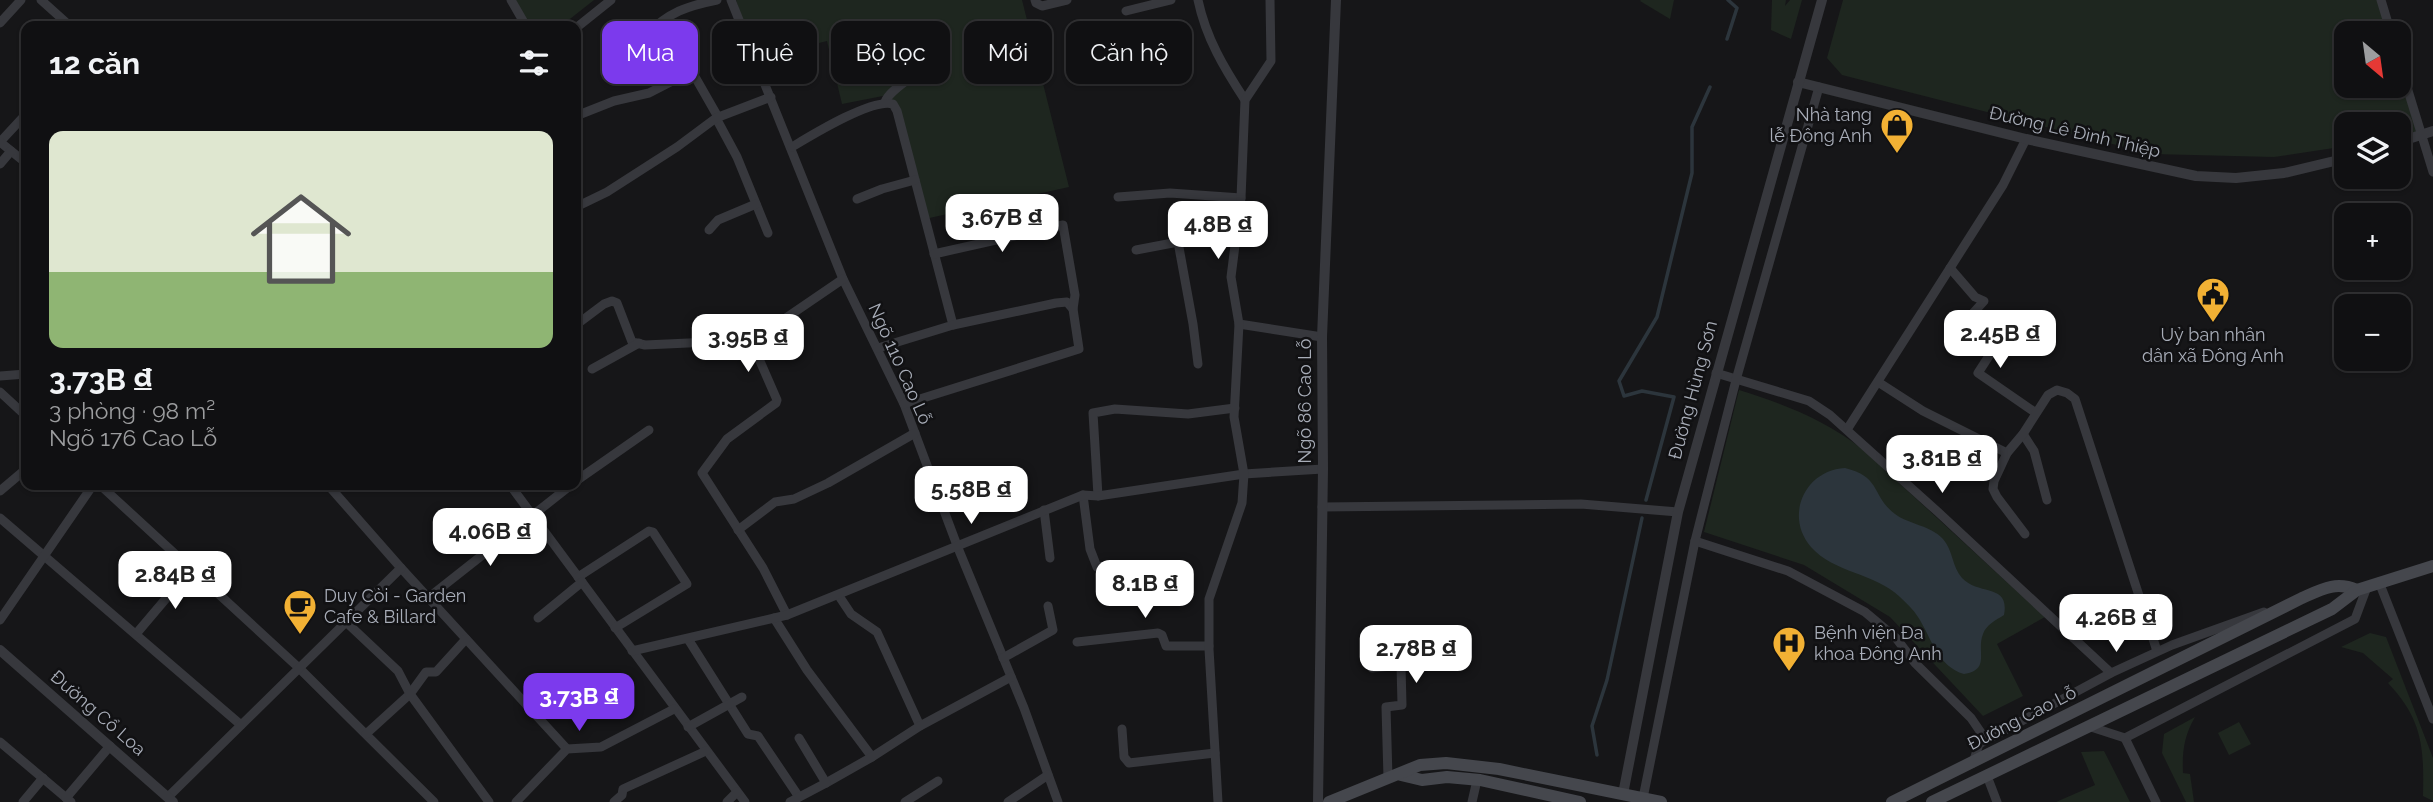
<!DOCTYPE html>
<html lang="vi">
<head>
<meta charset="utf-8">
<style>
	body { margin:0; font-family:Raleway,sans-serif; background:#19191b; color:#f1f3f6; height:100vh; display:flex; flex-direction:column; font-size:26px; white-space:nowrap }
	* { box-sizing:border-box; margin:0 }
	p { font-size:23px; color:#9c9d9f }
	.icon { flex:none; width:38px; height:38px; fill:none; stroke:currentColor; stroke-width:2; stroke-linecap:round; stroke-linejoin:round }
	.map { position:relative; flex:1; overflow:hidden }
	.drawer { position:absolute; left:21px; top:21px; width:560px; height:469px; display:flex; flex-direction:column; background:#101012; border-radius:14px; box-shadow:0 2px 5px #0004,0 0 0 2px #303032 }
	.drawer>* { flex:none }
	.banner { position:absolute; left:602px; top:21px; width:665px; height:63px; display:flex; gap:14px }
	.needle { width:46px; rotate:151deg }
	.buttons { position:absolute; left:2334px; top:21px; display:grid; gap:14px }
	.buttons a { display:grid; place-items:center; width:77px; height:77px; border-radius:14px; background:#101012; box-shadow:0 2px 5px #0004,0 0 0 2px #303032; font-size:35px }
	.price { position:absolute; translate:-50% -60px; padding:0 16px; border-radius:14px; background:#fff; color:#222; font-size:23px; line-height:46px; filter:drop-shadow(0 2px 4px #0008) }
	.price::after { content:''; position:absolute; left:50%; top:42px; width:21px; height:16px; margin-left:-10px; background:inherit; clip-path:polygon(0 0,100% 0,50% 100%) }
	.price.active { background:#7c3aed; color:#fff }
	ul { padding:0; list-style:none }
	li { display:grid; align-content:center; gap:14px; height:371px; padding:0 28px }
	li+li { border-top:2px solid #303032 }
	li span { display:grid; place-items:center; height:217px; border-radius:14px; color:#555 }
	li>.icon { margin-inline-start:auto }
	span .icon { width:126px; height:126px; fill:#fffc; stroke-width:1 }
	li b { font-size:30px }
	h2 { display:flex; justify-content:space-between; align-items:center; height:84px; padding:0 28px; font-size:30px }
	.tag { padding:0 24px; border-radius:14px; background:#101012; box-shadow:0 2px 5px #0004,0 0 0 2px #303032; font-size:24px; line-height:63px }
	.tag.active { background:#7c3aed; color:#fff }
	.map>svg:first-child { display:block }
</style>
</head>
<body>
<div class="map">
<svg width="2433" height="802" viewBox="0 0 2433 802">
	<rect width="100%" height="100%" fill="#161618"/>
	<g fill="#1e261f">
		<polygon points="511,0 594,0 561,26 526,26"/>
		<polygon points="736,0 1022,0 1069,187 925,219 888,95 842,104 827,41 755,59"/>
		<polygon points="1641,0 1674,0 1670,19 1640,1"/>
		<polygon points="1772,0 1786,0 1785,6 1790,0 1802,0 1791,39 1771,30"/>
		<polygon points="1843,0 2380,0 2391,33 2347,33 2347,86 2399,86 2399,62 2422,135 2399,138 2399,124 2347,124 2347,146 2274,157 2152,154 1842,75 1827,58"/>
		<path d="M1739 390C1784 404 1825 420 1862 449L2045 617 1997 644 2023 696 1983 716 1890 617 1804 565 1704 532Z"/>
		<path d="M2370 633 2386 637 2433 758V801L2423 796C2424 748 2423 720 2388 683L2393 679 2363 653 2341 647Z"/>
		<path d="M2195 717C2184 736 2182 752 2183 773L2190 774 2194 802H2186L2162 753 2164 734Z"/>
		<polygon points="2239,722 2251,744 2229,755 2218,733"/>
		<polygon points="2104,751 2130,802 2056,802 2095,785 2081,752"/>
	</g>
	<path fill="#2c353c" d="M1845 468C1882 477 1871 496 1895 514 1910 525 1930 525 1943 539 1953 550 1952 567 1962 578 1979 596 2010 583 2004 615 1996 620 1986 625 1983 634 1976 651 1991 670 1964 674 1938 667 1931 637 1918 617 1913 609 1906 603 1900 597 1875 573 1834 573 1811 547 1784 516 1805 470 1845 468Z"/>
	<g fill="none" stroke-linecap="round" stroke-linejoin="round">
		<g stroke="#2c353c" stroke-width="3.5">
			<polyline points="1727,39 1737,8 1728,0"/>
			<polyline points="1646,500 1674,397 1642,391 1624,396 1619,381 1657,317 1692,173 1692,127 1710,87"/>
			<polyline points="1597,755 1592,726 1607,680 1642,518"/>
		</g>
		<g stroke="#37383d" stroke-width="9">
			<polyline points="41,0 70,26"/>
			<polyline points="511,0 526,26"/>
			<polyline points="731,0 843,279 904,404 958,548 1024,708 1058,802"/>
			<polyline points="1035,0 1036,3 1042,6 1067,0"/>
			<path d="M1198 0C1206 38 1224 68 1245 100"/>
			<polyline points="2381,0 2391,33"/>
			<polyline points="1126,11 1171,0"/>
			<polyline points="0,23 21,0"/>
			<polyline points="576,28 611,0"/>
			<path d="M646 35C669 12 687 6 717 0"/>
			<polyline points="2399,61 2433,172"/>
			<path d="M885 102C889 91 908 81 918 71L912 38"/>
			<polyline points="576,116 614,101 649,93 686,74 694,75 718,117"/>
			<polyline points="716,118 737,157 768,233"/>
			<polyline points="0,142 26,114"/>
			<polyline points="0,142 26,163"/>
			<path d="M792 147C812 135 872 98 893 104L897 111 953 325 878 348"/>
			<polyline points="0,164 11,151"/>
			<polyline points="1118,197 1170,193 1241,198"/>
			<polyline points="857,199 882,189 915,180"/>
			<polyline points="576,207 607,192 677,147 716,118 771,97"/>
			<polyline points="709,230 718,220 756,204"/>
			<polyline points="1178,242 1193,324 1198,364"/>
			<polyline points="1136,250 1178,242 1236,238"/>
			<polyline points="1950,268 1975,297 1984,301 1965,322"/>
			<polyline points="2014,317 1978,373 2036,413"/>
			<polyline points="1239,324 1322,337"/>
			<polyline points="576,325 604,304 612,301 617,303 632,342 645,345 710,342 749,336 780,322 843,279"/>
			<polyline points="953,325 1056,303 1067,302 1073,309"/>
			<polyline points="749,336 777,400 776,403 727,439 702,473 763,568 787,615"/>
			<polyline points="592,369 639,343"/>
			<polyline points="1716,373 1809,401 1830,415 1938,512 2111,673"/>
			<polyline points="0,376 26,374"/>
			<polyline points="1878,382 1923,411 2007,453"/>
			<polyline points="0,392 26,416"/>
			<polyline points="904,404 1079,349 1073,309 1075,295 1063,225 934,254"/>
			<polyline points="1848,428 2003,185 2026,139"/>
			<polyline points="2023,434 2034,451 2047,500"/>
			<polyline points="576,481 649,430"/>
			<polyline points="100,485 299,668 434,802"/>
			<polyline points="328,485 401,568 567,749"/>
			<polyline points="510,485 745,802"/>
			<polyline points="0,491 26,469"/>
			<polyline points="1083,495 1090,549 1097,567 1124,565 1135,571"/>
			<polyline points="1098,496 1093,413 1115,409 1188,414 1235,408"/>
			<polyline points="1322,507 1581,504 1678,512"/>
			<polyline points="1044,510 1050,558"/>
			<polyline points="0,518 241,725"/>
			<polyline points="738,530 775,502 794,499 828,483 915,433"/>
			<polyline points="2025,534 1997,497 1993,489 1994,481 2007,453 2023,434 2048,395 2057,390 2067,393 2075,399 2157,651"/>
			<polyline points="1695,541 1788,571 1865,612 1896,638 1915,663 1971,718 1986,740"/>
			<polyline points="578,577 649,531 653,532 687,584 615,628"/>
			<polyline points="2379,582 2433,719"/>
			<polyline points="839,596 851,614 877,632 920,726"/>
			<polyline points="428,598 571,485"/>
			<polyline points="538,618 582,582"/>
			<polyline points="774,618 807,670 872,757"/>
			<polyline points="0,620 93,485"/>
			<polyline points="346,622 398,671 410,694 366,734"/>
			<polyline points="136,634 191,569"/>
			<polyline points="466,639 436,672 426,672 410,694 489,802"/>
			<polyline points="688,639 748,734 758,736 799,797"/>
			<polyline points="1077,642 1158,633 1162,635 1166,646 1209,646"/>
			<polyline points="632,651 787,615 1083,495 1098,496 1244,474 1323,469"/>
			<polyline points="1003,658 1053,630 1048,606"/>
			<polyline points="1372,668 1401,665 1402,705 1386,707 1388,778"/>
			<polyline points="688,727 742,697"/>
			<polyline points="2091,727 2125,738 2355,619 2367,587"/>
			<polyline points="1122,729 1124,757 1129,763 1215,753"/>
			<polyline points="2125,738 2156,802"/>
			<polyline points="0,742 71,802"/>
			<polyline points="1973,763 1979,744 2111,673 2172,645 2264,612"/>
			<polyline points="1987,776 1997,802"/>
			<polyline points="826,783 872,757 920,726 1011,677"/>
			<polyline points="168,797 401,568"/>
			<polyline points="66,798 110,746"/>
			<polyline points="1643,798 1695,541 1736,380 1819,87"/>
			<polyline points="23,802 43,778"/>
			<polyline points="516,802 567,749 601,747 674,709"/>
			<polyline points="614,802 622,795 623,789 706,751"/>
			<polyline points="727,802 737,792"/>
			<polyline points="790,802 826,783 799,738"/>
			<polyline points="905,802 938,781"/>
			<polyline points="1008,802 1048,775"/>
			<polyline points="1218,802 1209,649 1209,599 1242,503 1244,474 1234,417 1239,324 1231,277 1241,198 1245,100 1271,61 1270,0"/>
			<polyline points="1472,802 1477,780"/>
		</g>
		<g stroke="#37383d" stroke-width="10">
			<polyline points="1798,82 2026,139 2196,176 2236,178 2284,173 2347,158"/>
			<polyline points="2399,142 2433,131"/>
			<polyline points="0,650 173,802"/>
			<polyline points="1623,794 1678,512 1822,0"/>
			<polyline points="1318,802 1323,469 1322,337 1336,0"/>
		</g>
		<g stroke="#45474d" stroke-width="12">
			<polyline points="1401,775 1422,780 1447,777 1480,780 1580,802"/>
			<polyline points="1329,802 1420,765 1446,763 1499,769 1661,802"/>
			<path d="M1892 802 2302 598C2322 589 2336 581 2357 590"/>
			<polyline points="1932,802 2332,609 2357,590 2433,566"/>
		</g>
	</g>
	<defs>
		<symbol id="shop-pin" viewBox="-11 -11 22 30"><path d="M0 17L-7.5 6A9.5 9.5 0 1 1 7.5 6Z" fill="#f2b134" stroke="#111113"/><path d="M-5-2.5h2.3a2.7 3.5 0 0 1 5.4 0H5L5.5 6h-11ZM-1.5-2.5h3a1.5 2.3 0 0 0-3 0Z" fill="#111"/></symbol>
		<symbol id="civic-pin" viewBox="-11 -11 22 30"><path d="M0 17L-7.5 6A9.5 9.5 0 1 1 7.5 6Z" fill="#f2b134" stroke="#111113"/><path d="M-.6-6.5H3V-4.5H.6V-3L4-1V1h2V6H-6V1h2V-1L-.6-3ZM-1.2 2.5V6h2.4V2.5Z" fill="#111"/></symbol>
		<symbol id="cafe-pin" viewBox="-11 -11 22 30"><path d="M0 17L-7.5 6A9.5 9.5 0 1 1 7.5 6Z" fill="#f2b134" stroke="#111113"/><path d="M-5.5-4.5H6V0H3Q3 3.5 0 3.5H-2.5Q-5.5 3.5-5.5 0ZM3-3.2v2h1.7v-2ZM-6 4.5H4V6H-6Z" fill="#111"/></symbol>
		<symbol id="hospital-pin" viewBox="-11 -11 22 30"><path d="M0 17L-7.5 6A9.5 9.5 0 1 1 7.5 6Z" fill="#f2b134" stroke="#111113"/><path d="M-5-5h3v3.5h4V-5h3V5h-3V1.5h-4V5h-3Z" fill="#111"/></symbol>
	</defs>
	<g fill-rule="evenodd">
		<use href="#shop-pin" x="1878" y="106" width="38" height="52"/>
		<use href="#civic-pin" x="2194" y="275" width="38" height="52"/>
		<use href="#cafe-pin" x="281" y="587" width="38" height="52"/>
		<use href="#hospital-pin" x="1770" y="624" width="38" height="52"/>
	</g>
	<g text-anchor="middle" stroke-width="5" stroke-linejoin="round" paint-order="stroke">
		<g font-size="18" fill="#a8adb8" stroke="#111113" text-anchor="start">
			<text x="1872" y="121" text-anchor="end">Nhà tang<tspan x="1872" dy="21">lễ Đông Anh</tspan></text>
			<text x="2213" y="341" text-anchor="middle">Uỷ ban nhân<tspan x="2213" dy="21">dân xã Đông Anh</tspan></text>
			<text x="324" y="602">Duy Còi - Garden<tspan x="324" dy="21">Cafe &amp; Billard</tspan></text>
			<text x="1814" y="639">Bệnh viện Đa<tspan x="1814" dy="21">khoa Đông Anh</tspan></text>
		</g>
		<g font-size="18" fill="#a8adb8" stroke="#111113">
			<text transform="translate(2075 132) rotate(13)" y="6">Đường Lê Đình Thiệp</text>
			<text transform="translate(900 364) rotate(66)" y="6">Ngõ 110 Cao Lỗ</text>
			<text transform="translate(1693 390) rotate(-75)" y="6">Đường Hùng Sơn</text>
			<text transform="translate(1305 401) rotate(-90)" y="6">Ngõ 86 Cao Lỗ</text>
			<text transform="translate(98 713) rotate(41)" y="6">Đường Cổ Loa</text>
			<text transform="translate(2022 718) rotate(-27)" y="6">Đường Cao Lỗ</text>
		</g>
	</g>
</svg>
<div class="buttons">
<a><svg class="needle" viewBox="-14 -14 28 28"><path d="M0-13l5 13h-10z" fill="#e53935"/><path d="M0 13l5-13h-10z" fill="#9c9d9f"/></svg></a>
<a><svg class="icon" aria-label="layers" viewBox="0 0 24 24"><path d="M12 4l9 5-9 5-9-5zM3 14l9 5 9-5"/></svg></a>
<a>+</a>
<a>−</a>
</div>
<b class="price" style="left:1002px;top:254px">3.67B ₫</b>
<b class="price" style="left:1218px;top:261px">4.8B ₫</b>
<b class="price" style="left:2000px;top:370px">2.45B ₫</b>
<b class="price" style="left:748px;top:374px">3.95B ₫</b>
<b class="price" style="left:1942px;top:495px">3.81B ₫</b>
<b class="price" style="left:971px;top:526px">5.58B ₫</b>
<b class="price" style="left:490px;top:568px">4.06B ₫</b>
<b class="price" style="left:175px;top:611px">2.84B ₫</b>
<b class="price" style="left:1145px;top:620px">8.1B ₫</b>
<b class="price" style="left:2116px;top:654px">4.26B ₫</b>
<b class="price" style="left:1416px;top:685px">2.78B ₫</b>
<b class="price active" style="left:579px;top:733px">3.73B ₫</b>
<div class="banner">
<a class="tag active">Mua</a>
<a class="tag">Thuê</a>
<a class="tag">Bộ lọc</a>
<a class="tag">Mới</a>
<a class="tag">Căn hộ</a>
</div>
<section class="drawer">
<h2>12 căn<svg class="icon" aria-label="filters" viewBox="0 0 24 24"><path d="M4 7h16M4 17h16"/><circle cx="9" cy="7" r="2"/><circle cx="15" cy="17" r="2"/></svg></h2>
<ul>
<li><span style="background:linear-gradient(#dfe7d0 65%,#8fb573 0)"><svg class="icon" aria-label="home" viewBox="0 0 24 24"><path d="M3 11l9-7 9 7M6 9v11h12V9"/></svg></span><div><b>3.73B ₫</b><p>3 phòng · 98 m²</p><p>Ngõ 176 Cao Lỗ</p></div></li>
</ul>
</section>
</div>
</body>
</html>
